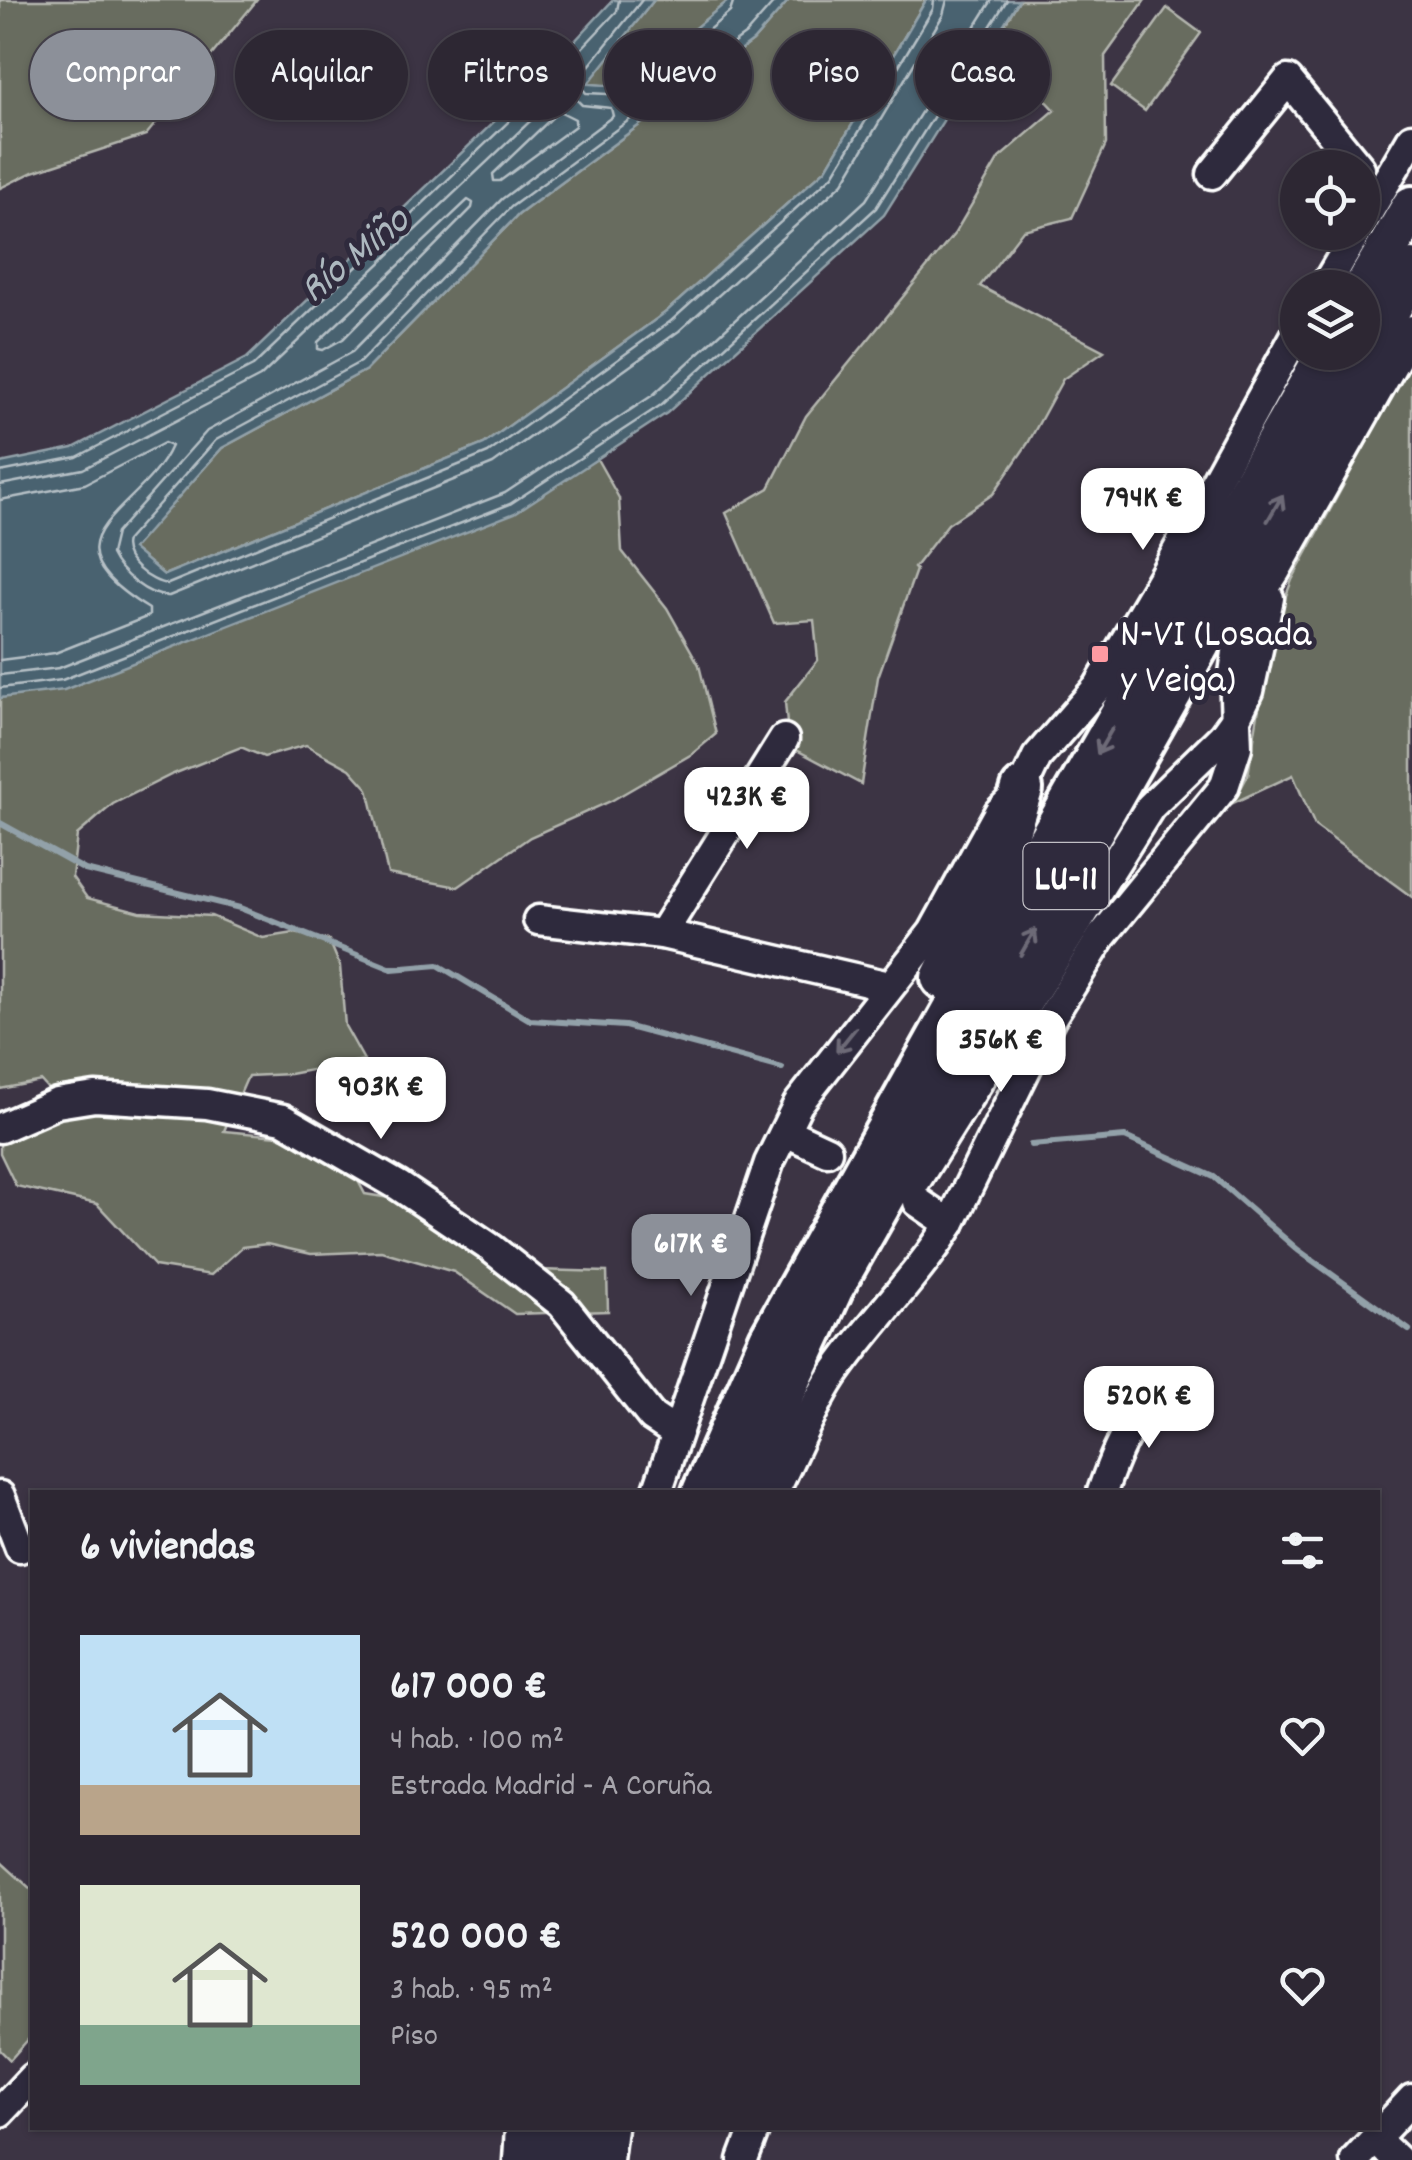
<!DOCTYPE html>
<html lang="es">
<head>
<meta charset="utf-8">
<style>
	body { margin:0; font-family:Dekko,sans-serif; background:#352f3b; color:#f1f3f6; height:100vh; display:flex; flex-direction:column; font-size:38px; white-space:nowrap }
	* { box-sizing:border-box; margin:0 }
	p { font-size:32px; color:#a7a5ac }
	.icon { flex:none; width:55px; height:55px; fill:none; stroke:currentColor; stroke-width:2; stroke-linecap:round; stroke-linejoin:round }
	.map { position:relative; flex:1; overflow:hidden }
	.panel { position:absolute; left:30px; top:1490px; width:1350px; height:640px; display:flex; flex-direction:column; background:#2d2733; border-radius:0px; box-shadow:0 2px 8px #0004,0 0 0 2px #48444e }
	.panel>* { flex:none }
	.guide { position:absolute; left:30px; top:30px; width:1352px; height:90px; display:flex; gap:20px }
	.buttons { position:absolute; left:1280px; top:150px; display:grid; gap:20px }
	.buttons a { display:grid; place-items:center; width:100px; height:100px; border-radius:50%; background:#2d2733; box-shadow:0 2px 8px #0004,0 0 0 2px #48444e; font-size:50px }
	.price { position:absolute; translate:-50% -85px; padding:0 22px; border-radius:20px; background:#fff; color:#222; font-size:32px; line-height:65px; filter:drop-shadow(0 2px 5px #0008) }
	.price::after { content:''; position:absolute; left:50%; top:60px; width:30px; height:22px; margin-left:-15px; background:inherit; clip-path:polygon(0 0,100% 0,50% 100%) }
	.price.on { background:#8c9099; color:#fff }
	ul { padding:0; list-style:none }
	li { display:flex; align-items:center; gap:30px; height:250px; padding:0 50px }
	li span { display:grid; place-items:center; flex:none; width:280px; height:200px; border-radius:0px; color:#555 }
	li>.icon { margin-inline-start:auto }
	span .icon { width:120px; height:120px; fill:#fffc; stroke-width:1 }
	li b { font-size:42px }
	h2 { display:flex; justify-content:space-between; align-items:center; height:120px; padding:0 50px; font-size:42px }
	.chip { padding:0 35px; border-radius:45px; background:#2d2733; box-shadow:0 2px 8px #0004,0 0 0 2px #48444e; font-size:35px; line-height:90px }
	.chip.on { background:#8c9099; color:#fff }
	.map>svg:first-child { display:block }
</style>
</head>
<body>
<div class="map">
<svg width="1412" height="2160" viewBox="0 0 1412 2160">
	<rect width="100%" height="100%" fill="#3c3444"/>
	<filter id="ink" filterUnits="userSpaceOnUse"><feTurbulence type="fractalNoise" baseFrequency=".01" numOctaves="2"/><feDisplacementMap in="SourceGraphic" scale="20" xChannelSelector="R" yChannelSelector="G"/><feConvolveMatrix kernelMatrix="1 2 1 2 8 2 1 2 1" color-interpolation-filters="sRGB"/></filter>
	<g filter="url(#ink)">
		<g fill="#686c5f" stroke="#b4b6af" stroke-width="2.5">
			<polygon points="0,0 257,0 146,135 33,172 0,188"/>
			<polygon points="654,0 729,0 624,87 587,84"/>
			<polygon points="789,0 926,0 826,169 666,312 484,444 164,575 132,549 222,448 366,370 518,215 753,41"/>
			<polygon points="1019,0 1145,0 1105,56 1106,144 1072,218 1023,230 980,286 1104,351 1063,379 1028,443 993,494 948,524 914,568 916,570 878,677 861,784 789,746 785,702 818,660 814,620 774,623 726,513 769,488 806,416 955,233 999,158 1055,110 1027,80 980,66"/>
			<polygon points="1167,8 1201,33 1145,111 1111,86"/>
			<polygon points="1412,359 1412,897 1315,826 1293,775 1233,803 1248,775 1268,653 1278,616 1292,580"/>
			<polygon points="597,459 619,498 622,551 667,608 699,665 716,734 692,754 611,801 530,837 458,887 388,874 368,789 350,769 306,745 264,757 241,747 171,775 113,804 77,835 72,877 87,898 140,912 211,916 263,938 294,933 329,940 340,966 345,1026 364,1060 290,1074 248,1076 224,1131 278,1136 346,1158 365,1194 421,1203 475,1218 539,1270 607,1272 608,1311 515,1314 454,1272 381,1251 311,1254 267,1244 242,1247 211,1275 155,1266 97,1204 16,1186 0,1153 0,1144 63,1106 41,1081 0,1089 0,690 573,473"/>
			<polygon points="0,1861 32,1890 32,2035 10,2060 0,2050"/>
		</g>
		<polygon fill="#496270" stroke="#92a1a9" stroke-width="2.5" points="613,0 654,0 588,84 624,86 729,0 789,0 753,41 518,215 366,370 222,448 133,549 164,575 484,444 666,312 826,169 926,0 1019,0 884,215 667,413 515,513 64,690 0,698 0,463 73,448 247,358 545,73"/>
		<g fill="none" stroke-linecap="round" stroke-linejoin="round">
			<g stroke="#b6c0c6" stroke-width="2.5">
				<polyline points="642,0 581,76 580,85 586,93 630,95 730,12 734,0"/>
				<path d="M776 0 746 34 511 207 360 362 216 440 126 541C120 559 151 583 168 584L488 453 671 321 833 175 933 9 934 0"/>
				<polygon points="559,111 575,119 575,126 500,181 494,181 493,174"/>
				<polygon points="468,200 473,203 472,208 343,339 323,350 318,349 318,342"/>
				<polyline points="0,472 77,457 253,366 552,80 617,11 619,0"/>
				<path d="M0 485 83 469 260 377 565 88 582 105 611 108 613 116 502 199 352 352 207 431 116 533 111 554C120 573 148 597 169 596L493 464 679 331 843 183 943 15 947 0"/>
				<path d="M0 500 85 484 164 443 171 446C142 513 30 537 149 609V616L55 653 0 660"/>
				<polyline points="0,675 59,668 505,493 653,395 866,200 992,0"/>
				<polyline points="0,688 62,680 510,504 661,405 876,208 1007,0"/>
			</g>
			<g stroke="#92a1a9" stroke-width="6">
				<polyline points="0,823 85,870 240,908 392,969 438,965 530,1020 625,1026 782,1068"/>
				<polyline points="1031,1145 1125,1137 1214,1177 1298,1250 1409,1330"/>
			</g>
			<defs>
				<g id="minor">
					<polyline points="1212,174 1288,80 1360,168"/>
					<polyline points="1362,223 1412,138"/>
					<polyline points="1324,288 1357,232"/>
					<polyline points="538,920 662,934 889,986"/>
					<polyline points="662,934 784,739"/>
					<polyline points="0,1128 57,1103 95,1097 207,1104 283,1119 399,1186 491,1248 562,1304 652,1417 676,1433"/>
					<polyline points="786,1132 827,1151"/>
					<polyline points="912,1187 1150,807 1223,736 1236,718 1249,691 1269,598"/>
					<polyline points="918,1202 950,1224"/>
					<polyline points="657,1492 769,1163 798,1104 933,932 999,812 1022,789 1037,757 1098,687 1164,575 1298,331"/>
					<path d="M774 1492C793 1454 810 1411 833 1376 869 1323 917 1278 950 1224L1051 1018 1102 936 1224 787 1237 747 1234 674 1239 638 1251 609 1275 572 1412 330"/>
					<path d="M1102 1492C1118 1445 1129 1419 1170 1389"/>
					<polyline points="0,1496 20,1548"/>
					<polyline points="0,2112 32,2078"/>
					<polyline points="1376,2140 1397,2160"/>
					<polyline points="518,2160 520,2128"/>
					<polyline points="608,2160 612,2128"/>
					<polyline points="743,2160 755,2128"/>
					<polyline points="1355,2160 1412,2099"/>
				</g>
				<g id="highway">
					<polyline points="1362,292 1412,207"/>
					<polyline points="942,978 999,864 1022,789"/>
					<polyline points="703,1492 770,1339 1036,862 1328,352"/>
					<polyline points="739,1492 833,1287 1412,270"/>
					<polyline points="546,2160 548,2128"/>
					<polyline points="580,2160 581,2128"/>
				</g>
			</defs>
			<use href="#minor" stroke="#fff" stroke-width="35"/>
			<use href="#highway" stroke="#fff" stroke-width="48"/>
			<use href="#minor" stroke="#2f2a3d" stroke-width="28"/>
			<use href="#highway" stroke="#2f2a3d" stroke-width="40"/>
		</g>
		<defs><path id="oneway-shaft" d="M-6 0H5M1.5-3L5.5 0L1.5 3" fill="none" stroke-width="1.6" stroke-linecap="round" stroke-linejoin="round" transform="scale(2.5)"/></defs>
		<g stroke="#6d6a77">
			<use href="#oneway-shaft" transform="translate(1275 508) rotate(-60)"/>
			<use href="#oneway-shaft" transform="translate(1105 741) rotate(120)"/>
			<use href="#oneway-shaft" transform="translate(1028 942) rotate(-60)"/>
			<use href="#oneway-shaft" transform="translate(846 1040) rotate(129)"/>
		</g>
	</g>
	<rect fill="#ff9aa2" stroke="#2f2a3d" stroke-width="4" x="1090" y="644" width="20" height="20" rx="5"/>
	<g text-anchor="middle" stroke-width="10" stroke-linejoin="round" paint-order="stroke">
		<rect fill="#2f2a3d" stroke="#c1bfc5" stroke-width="2.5" x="1023.5" y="843" width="85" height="66" rx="8"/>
		<g font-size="38" font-weight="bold" fill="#fff">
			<text x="1066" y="889">LU-11</text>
		</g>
		<g font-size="40" fill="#fff" stroke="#2f2a3d" text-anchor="start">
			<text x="1120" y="645">N-VI (Losada<tspan x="1120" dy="46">y Veiga)</tspan></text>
		</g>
		<g font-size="42" font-style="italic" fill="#adb8bf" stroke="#2f2a3d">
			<text transform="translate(352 252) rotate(-39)" y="15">Río Miño</text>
		</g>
	</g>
</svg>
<div class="buttons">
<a><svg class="icon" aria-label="locate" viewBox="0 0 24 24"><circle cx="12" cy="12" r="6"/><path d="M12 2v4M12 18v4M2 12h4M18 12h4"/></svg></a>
<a><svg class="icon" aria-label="layers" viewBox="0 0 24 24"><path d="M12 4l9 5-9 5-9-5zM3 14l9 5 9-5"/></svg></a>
</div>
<b class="price" style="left:1143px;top:553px">794K €</b>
<b class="price" style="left:747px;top:852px">423K €</b>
<b class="price" style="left:1001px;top:1095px">356K €</b>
<b class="price" style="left:381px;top:1142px">903K €</b>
<b class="price on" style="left:691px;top:1299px">617K €</b>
<b class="price" style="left:1149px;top:1451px">520K €</b>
<div class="guide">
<a class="chip on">Comprar</a>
<a class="chip">Alquilar</a>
<a class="chip">Filtros</a>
<a class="chip">Nuevo</a>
<a class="chip">Piso</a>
<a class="chip">Casa</a>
</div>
<section class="panel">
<h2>6 viviendas<svg class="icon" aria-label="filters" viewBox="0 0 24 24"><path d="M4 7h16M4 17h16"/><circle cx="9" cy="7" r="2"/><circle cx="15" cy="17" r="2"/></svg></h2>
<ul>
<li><span style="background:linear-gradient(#bfe0f5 75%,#b9a48a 0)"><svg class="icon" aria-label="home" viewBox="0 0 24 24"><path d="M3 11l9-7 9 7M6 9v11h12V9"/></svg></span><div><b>617 000 €</b><p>4 hab. · 100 m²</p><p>Estrada Madrid - A Coruña</p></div><svg class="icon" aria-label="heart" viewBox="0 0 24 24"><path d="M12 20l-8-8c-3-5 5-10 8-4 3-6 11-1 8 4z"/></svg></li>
<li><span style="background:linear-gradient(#dfe7d0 70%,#7fa58c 0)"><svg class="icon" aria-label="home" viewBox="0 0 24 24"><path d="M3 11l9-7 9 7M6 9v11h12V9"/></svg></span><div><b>520 000 €</b><p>3 hab. · 95 m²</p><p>Piso</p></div><svg class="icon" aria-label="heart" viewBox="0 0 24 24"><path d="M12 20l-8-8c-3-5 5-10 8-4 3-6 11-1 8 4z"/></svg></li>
</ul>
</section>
</div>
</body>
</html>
